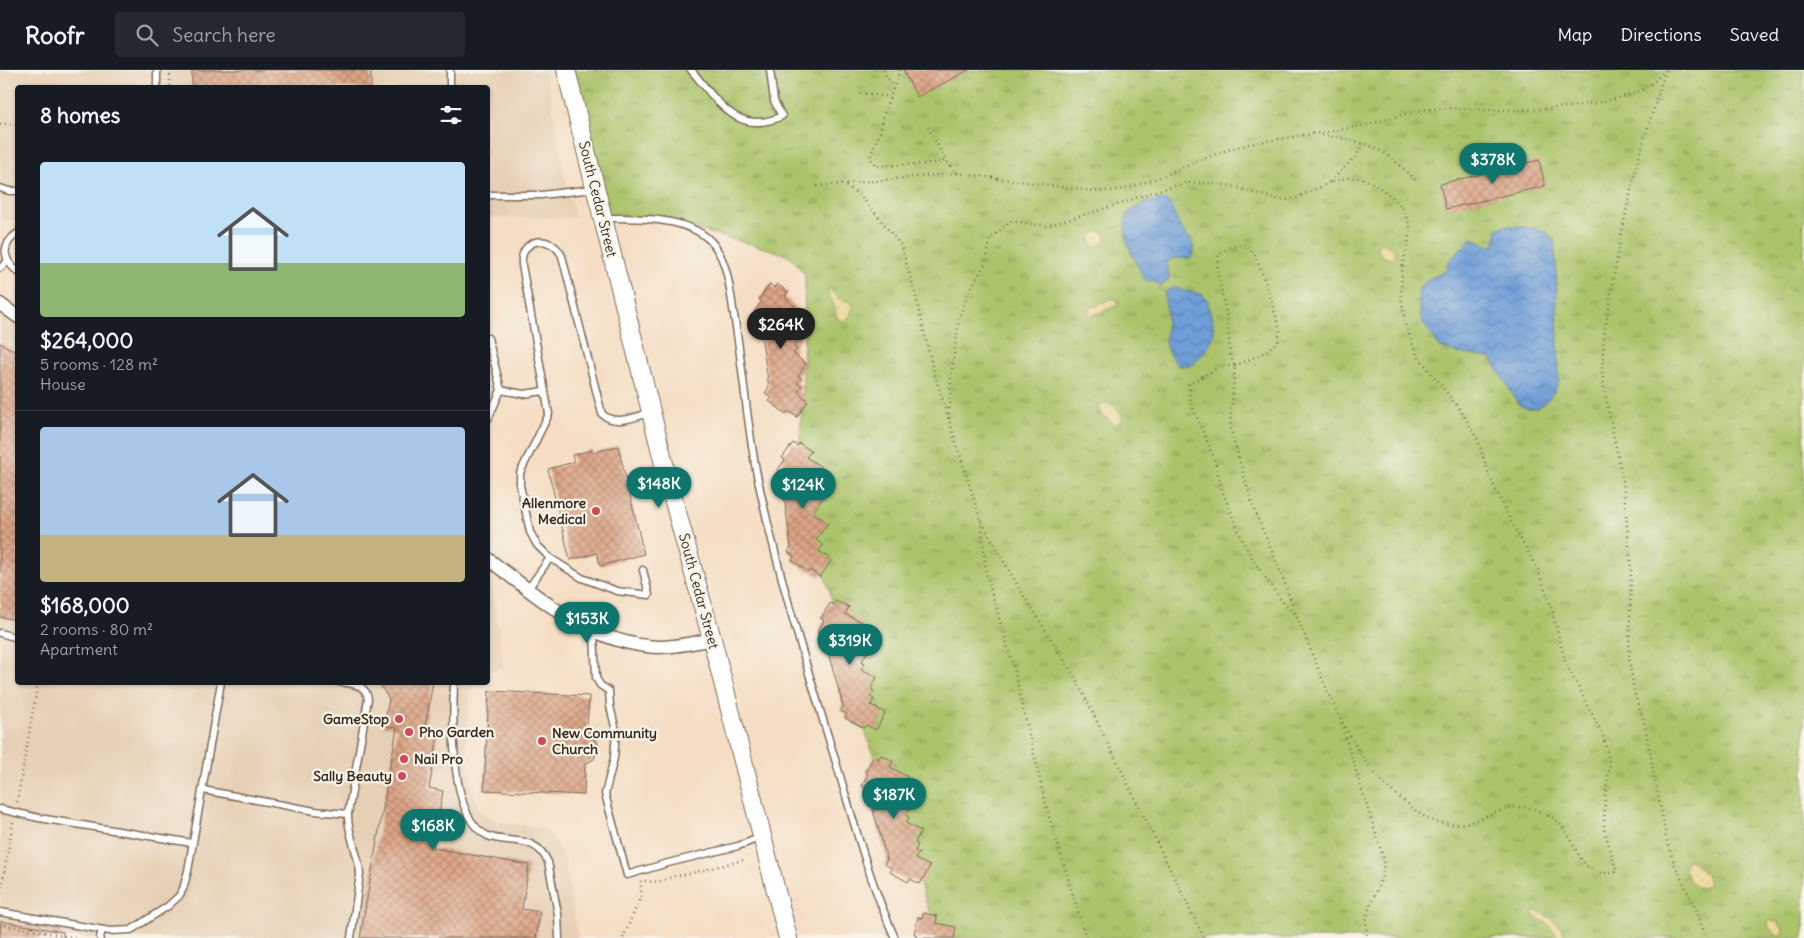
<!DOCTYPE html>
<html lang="en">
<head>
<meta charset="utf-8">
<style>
	body { margin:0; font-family:Delius,sans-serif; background:#242831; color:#f1f3f6; height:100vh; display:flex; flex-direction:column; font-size:19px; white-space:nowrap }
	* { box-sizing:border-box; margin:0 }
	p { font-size:16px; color:#9ea1a6 }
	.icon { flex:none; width:28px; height:28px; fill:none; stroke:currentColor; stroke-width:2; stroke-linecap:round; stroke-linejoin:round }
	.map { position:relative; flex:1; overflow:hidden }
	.details { position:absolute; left:15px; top:15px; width:475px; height:600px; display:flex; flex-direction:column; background:#171b24; border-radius:5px; box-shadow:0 1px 4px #0004 }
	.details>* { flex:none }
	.price { position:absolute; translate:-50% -42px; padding:0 11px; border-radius:18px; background:#0f766e; color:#fff; font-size:16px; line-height:32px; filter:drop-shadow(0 1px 2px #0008) }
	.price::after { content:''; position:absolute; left:50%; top:30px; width:15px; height:11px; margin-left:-8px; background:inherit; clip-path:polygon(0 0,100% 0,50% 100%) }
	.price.active { background:#222; color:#fff }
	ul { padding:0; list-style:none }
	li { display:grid; align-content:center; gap:10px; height:265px; padding:0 25px }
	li+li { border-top:1px solid #363941 }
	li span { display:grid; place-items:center; height:155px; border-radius:5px; color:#555 }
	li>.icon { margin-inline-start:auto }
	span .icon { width:90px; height:90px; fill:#fffc; stroke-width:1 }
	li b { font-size:21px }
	h2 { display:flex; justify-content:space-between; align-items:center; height:60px; padding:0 25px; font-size:21px }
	header { display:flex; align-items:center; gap:30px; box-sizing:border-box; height:70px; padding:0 25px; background:#171b24; border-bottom:1px solid #363941 }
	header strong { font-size:24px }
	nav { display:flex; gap:28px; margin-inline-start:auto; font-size:18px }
	.search { width:350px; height:45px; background:#242831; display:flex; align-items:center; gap:12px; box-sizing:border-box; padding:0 18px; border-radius:5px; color:#9ea1a6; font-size:19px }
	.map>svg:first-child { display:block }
</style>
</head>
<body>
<header>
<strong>Roofr</strong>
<div class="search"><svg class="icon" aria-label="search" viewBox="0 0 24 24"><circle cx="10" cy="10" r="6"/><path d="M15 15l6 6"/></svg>Search here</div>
<nav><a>Map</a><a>Directions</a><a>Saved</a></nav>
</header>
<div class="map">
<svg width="1804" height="868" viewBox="0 0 1804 868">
	<defs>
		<pattern id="grass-tufts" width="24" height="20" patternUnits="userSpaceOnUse" patternTransform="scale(1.25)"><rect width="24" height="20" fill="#abc46a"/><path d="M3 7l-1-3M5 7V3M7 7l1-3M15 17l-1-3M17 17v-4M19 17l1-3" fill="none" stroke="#8c9f57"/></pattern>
		<pattern id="sand-dots" width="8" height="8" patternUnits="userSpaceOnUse" patternTransform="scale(1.25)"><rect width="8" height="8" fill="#eeda9e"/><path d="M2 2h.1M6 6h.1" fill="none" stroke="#cdbb88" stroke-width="1.8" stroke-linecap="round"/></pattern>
		<pattern id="water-waves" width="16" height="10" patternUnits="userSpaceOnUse" patternTransform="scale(1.25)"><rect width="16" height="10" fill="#6e9ed8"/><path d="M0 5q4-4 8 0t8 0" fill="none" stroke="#5c81af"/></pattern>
		<pattern id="building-cross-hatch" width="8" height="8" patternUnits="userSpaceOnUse" patternTransform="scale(1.25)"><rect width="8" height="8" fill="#dda485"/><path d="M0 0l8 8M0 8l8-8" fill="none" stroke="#b4866c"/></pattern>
	</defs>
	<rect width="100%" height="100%" fill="#f7f3e8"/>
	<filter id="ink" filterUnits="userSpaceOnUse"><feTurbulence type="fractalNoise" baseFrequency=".02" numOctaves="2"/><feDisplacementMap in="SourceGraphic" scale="10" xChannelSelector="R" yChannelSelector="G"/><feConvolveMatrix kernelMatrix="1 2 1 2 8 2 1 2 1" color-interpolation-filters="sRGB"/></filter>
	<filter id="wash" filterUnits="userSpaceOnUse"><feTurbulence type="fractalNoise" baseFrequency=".0096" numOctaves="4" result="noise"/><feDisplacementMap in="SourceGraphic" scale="20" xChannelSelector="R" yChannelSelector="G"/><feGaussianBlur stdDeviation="1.12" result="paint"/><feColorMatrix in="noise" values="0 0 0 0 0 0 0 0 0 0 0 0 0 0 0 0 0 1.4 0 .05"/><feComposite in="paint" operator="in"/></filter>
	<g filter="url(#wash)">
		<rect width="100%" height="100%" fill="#f5dec4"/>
		<g fill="#e6d0b5">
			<polygon points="0,0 546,0 563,96 575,147 488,148 488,18 18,18 17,150 0,150"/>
			<polygon points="0,234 18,247 18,612 474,613 470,624 466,673 467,691 475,728 479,738 485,746 500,752 542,758 553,767 564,788 578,868 0,868"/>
			<polygon points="488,489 504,598 488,601"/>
		</g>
		<polygon fill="url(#grass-tufts)" stroke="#737744" points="566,0 1804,0 1804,868 939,868 858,641 830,522 797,419 803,317 805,205 795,191 786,185 769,179 689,157 650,149 602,148"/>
		<g fill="url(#sand-dots)" stroke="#94825e">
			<path d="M1102 161 1105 163 1106 168C1102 174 1098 179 1091 175V167L1096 162Z"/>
			<path d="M1379 174C1386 173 1392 177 1395 183V187L1388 189 1380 184 1377 179Z"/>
			<polygon points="830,219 838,228 852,233 853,236 850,246 845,251 837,249 834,235 827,221"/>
			<polygon points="1110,229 1117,229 1118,235 1091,246 1087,245 1090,238"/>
			<path d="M1105 333C1114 335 1124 342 1122 351L1115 354 1100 344 1099 337Z"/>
			<path d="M1686 790 1693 791C1700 799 1710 805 1708 815 1695 823 1688 809 1684 799Z"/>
			<path d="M1534 841C1546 842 1563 856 1566 868H1559L1547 853 1533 846Z"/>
			<path d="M1769 850 1779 853 1784 862 1783 865C1776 866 1771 861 1768 855Z"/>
		</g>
		<g fill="url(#water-waves)" stroke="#54647b">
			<path d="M1157 129 1168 131C1173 138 1174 146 1178 153 1184 164 1195 171 1194 185L1190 188 1170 189 1167 194C1169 206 1173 209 1160 216 1156 211 1151 210 1146 211 1137 195 1114 157 1131 141 1138 135 1149 133 1157 129Z"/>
			<path d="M1505 156H1519L1546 161 1554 171 1556 194 1559 311C1552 328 1539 346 1519 335L1491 288 1456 283 1440 277 1423 253 1419 238V218L1429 209 1446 201 1448 192 1472 168C1481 171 1485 176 1495 176L1497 159Z"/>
			<path d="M1173 217 1184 221 1202 224 1206 228C1209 239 1214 252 1214 263 1214 271 1198 291 1191 294 1187 296 1183 296 1179 296 1160 277 1166 269 1167 245 1167 237 1164 230 1165 222Z"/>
		</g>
		<g id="blocks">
			<g fill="url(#building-cross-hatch)">
				<rect x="192" y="0" width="179" height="18"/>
				<polygon points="903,0 969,0 917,27"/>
				<polygon points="1539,90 1545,116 1446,139 1440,114"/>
				<polygon points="770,214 774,218 777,214 788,222 785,227 798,239 790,249 792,251 789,254 802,266 794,277 797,279 793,283 806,294 798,306 801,308 797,313 802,316 798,321 808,331 797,347 788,341 786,344 769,331 772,328 765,323 769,317 758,245 754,242 762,231 759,229"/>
				<polygon points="0,273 18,283 18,550 0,547"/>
				<polygon points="793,373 797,376 799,373 811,381 806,387 821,397 808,414 825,425 813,442 828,453 816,470 823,475 819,481 832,490 820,507 810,500 808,502 792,490 794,486 788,482 791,477 781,405 777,401 785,390 782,388"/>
				<polygon points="618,376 644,484 600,496 597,483 570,490 548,399 574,392 572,385 592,380 592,383"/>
				<polygon points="836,531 849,537 845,544 864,553 854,571 869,579 862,591 865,593 861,599 877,607 871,619 874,621 870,627 874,629 871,635 885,643 876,660 866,655 864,658 845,648 847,644 840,641 843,636 836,610 823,566 817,563 824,550 821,548 830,533 834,535"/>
				<polygon points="378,612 433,612 424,663 438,665 429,718 443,721 433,778 529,795 522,839 540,842 536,868 360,868 397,658 384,656 389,629"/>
				<polygon points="489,621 589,626 587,656 595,663 598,678 594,689 585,694 584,725 484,720"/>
				<polygon points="881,685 893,691 890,697 908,707 899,725 913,733 906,745 909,747 906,753 921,761 915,773 918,774 915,781 919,783 915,789 930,796 920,814 910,809 908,812 890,802 892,798 884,794 887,790 880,764 867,719 862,716 868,704 865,702 874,687 878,689"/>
				<polygon points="923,843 937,846 936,853 956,857 954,868 916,868 917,865 914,864 918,847 922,848"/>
				<polygon points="1,851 63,862 63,868 0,868"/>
			</g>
		</g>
	</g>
	<g filter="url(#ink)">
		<use href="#blocks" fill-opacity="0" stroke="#7c6958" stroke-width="1"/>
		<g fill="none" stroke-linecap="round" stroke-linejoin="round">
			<defs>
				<g id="service">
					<polyline points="157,0 157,18"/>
					<polyline points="450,0 450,18"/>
					<path d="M691 0C717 30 737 67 782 46L774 31 770 0"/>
					<polyline points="0,118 9,121 18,121"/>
					<polyline points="488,125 541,125 593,119"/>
					<path d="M603 148C637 148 692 146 714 175 727 192 730 218 733 239 743 294 746 350 757 405 777 501 806 595 835 689 853 749 869 811 895 868"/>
					<path d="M18 163C0 175 3 190 18 202"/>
					<polyline points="0,198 7,192"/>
					<polyline points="488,268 501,320 488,349"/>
					<polyline points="501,320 524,324 544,321"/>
					<path d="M643 500 649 525 617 521 582 508 550 488 537 475 530 462 520 415V403L549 344 522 195C519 168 551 163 562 186L602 344C615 356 634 347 649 343"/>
					<polyline points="528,519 550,488"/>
					<polyline points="594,562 596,608 600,615 609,621 610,636 616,661 614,688 605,724 627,805 668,793 738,776 762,767"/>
					<polyline points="0,563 18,568"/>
					<path d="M339 612C352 614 366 614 368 629L348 744C347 764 359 783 360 804L351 868"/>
					<path d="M454 612C453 649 448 749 488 766 509 775 535 763 548 792L558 844 559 868"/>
					<polyline points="203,720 315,741 348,744"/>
					<polyline points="0,739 39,748 192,773"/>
					<polyline points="0,842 110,861 131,860 168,836 179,826 183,819 188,801 221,612"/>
					<polyline points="100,868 102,860"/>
				</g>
				<g id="minor">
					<polyline points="0,234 18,247"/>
					<path d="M488 489C540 528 590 574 658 577 676 577 694 573 712 569"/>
				</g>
				<polyline id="secondary" points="566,0 668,410 712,569 788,868"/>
			</defs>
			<use href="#service" stroke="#7c6958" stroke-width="9"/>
			<use href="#minor" stroke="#7c6958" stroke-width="15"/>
			<use href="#secondary" stroke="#7c6958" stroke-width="20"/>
			<g stroke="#7c6958" stroke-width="2.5" stroke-dasharray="1 4" stroke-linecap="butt">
				<polyline points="170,0 170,18"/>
				<polyline points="884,0 893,18"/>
				<polyline points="900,0 884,43 880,63 873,78 870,88 877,96 923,94 946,91"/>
				<polyline points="1666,0 1638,89 1621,165 1604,264 1602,303 1605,324 1623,411 1631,498 1629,589 1635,626 1644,651 1667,772 1675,795 1697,842 1706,868"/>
				<polyline points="860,23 890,27"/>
				<polyline points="0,54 18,54"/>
				<path d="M928 57 946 91 957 103 1094 121C1101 121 1109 121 1117 120 1155 113 1190 92 1227 80 1271 67 1317 65 1361 56 1382 52 1403 43 1424 40 1449 36 1474 40 1499 40 1537 41 1608 36 1641 20 1650 16 1658 8 1665 1"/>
				<path d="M1322 65C1345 68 1374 73 1392 89 1400 95 1408 103 1415 110"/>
				<polyline points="957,103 842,114 858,123 881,150 901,176 914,219 932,296 980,449 1019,518 1076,609 1204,868"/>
				<polyline points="1330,112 1357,85 1363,74"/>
				<polyline points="817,116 842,114"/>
				<polyline points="1235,296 1265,282 1278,271 1280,260 1265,211 1255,185 1246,175 1230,177 1219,184 1217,199 1227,247 1230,285 1235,296 1230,357 1253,437 1281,503 1297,547 1281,530 1258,497 1243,472 1223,423 1214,388 1191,333 1189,314 1221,296 1235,296"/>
				<path d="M949 349 951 307 959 249 968 223 986 192 990 169 1010 151 1047 156 1123 133 1149 123 1186 113H1214L1236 117 1276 129 1286 130 1296 128 1329 113 1346 108H1361L1375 114 1392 127 1402 138 1410 155 1408 175 1402 197 1401 225 1405 254 1417 285 1461 341 1478 370 1489 405 1510 450 1538 500 1551 536 1565 591 1603 666 1610 694 1605 726 1604 759 1617 802C1577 810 1580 774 1559 753 1555 749 1548 746 1543 743 1512 726 1488 751 1459 754 1433 756 1420 745 1402 729 1395 724 1388 718 1382 712 1341 664 1321 604 1297 547"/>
				<polyline points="981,450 986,503 1014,599 1046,736 1086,868"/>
				<path d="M1341 653 1383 787C1387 819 1359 835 1368 868"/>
				<polyline points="17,732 38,612"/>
				<polyline points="645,811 658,812 675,806 689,804 743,790"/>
				<polyline points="0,827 13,752"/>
				<polyline points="0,854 75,868"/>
				<polyline points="623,868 641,826 641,810"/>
			</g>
			<use href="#service" stroke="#fff" stroke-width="6"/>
			<use href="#minor" stroke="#fff" stroke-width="12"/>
			<use href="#secondary" stroke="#fff" stroke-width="18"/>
		</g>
	</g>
	<g fill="#d1495b" stroke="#f7f3e8" stroke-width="2">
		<circle cx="596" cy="441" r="5"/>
		<circle cx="399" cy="649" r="5"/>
		<circle cx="409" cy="662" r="5"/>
		<circle cx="542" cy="671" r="5"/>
		<circle cx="404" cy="689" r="5"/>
		<circle cx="402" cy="706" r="5"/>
	</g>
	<g text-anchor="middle" stroke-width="4.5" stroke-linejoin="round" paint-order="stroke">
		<g font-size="14" fill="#3b2a1e" stroke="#f7f3e8">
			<text transform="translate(598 129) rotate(76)" y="5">South Cedar Street</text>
			<text transform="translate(699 521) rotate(75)" y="5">South Cedar Street</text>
		</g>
		<g font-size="14" font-weight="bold" fill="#3b2a1e" stroke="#f7f3e8" text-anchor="end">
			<text x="586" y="438">Allenmore<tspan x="586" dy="16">Medical</tspan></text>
			<text x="389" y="654">GameStop</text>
			<text x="419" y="667" text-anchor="start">Pho Garden</text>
			<text x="552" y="668" text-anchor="start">New Community<tspan x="552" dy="16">Church</tspan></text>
			<text x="414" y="694" text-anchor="start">Nail Pro</text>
			<text x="392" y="711">Sally Beauty</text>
		</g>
	</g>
</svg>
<b class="price" style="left:1493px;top:115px">$378K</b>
<b class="price active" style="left:781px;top:280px">$264K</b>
<b class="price" style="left:659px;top:439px">$148K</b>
<b class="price" style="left:803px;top:440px">$124K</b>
<b class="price" style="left:587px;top:574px">$153K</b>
<b class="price" style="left:850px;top:596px">$319K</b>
<b class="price" style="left:894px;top:750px">$187K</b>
<b class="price" style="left:433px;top:781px">$168K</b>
<section class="details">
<h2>8 homes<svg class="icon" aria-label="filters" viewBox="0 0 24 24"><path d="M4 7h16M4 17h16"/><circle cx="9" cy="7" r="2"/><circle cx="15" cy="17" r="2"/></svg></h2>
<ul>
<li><span style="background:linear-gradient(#bfe0f5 65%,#8fb573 0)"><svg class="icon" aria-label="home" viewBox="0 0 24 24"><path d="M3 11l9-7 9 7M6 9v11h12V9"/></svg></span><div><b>$264,000</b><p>5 rooms · 128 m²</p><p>House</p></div></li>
<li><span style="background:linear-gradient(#a9c7e8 70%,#c2b280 0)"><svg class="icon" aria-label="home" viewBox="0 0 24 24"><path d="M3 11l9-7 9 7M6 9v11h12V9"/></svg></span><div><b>$168,000</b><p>2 rooms · 80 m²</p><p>Apartment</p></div></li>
</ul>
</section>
</div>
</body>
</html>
